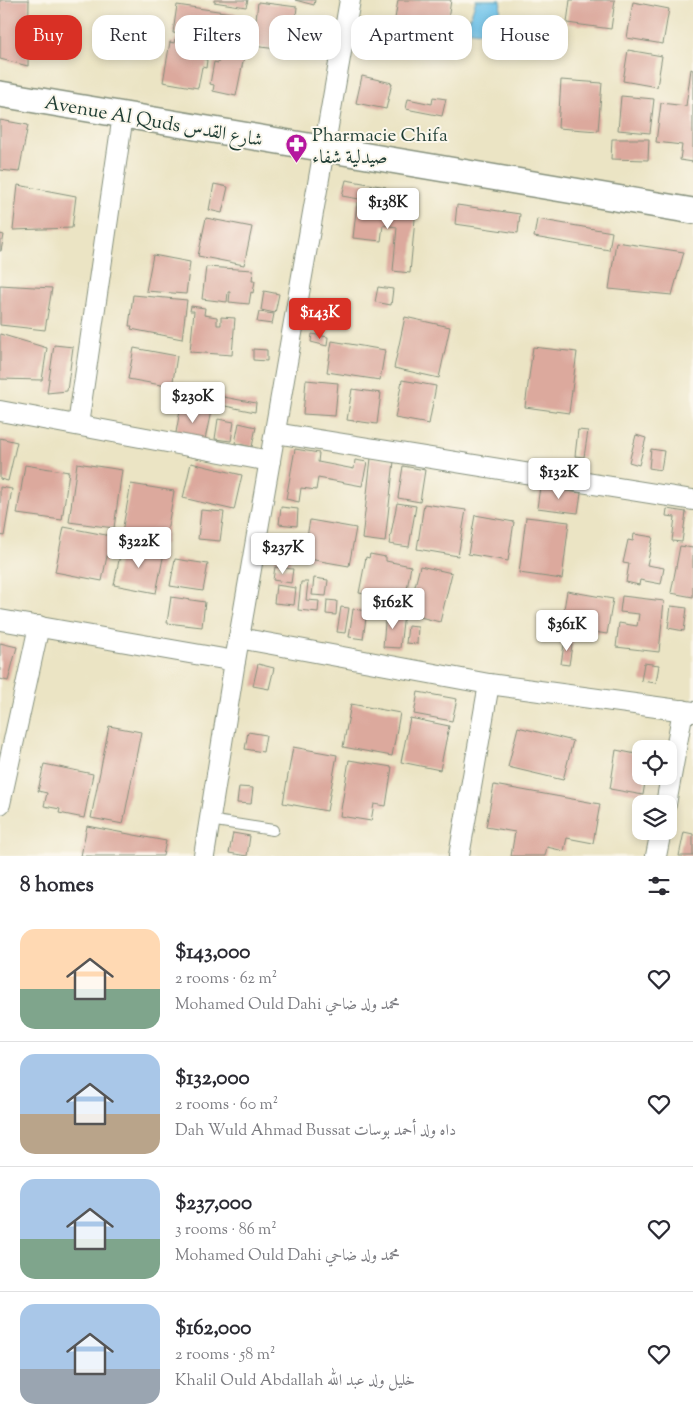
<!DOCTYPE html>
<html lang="en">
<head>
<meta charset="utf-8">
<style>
	body { margin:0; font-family:"Sorts Mill Goudy",Amiri,serif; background:#f2f2f3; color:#2b2b33; height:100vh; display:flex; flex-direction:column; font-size:19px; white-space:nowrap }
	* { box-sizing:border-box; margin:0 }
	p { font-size:16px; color:#7c7c81 }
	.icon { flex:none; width:28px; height:28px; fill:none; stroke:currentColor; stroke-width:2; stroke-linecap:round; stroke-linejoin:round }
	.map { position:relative; height:856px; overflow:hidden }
	.sheet { display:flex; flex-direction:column; background:#fff; flex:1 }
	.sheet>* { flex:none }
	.guide { position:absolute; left:15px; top:15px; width:664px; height:45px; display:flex; gap:10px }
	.buttons { position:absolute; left:632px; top:740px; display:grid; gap:10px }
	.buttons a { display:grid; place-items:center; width:45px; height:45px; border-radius:10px; background:#fff; box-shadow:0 2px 8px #0003; font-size:25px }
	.price { position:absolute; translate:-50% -42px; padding:0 11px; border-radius:5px; background:#fff; color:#222; font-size:16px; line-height:32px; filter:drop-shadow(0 1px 2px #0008) }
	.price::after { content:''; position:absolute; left:50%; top:30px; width:15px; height:11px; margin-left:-8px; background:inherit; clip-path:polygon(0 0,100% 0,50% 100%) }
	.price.selected { background:#d93025; color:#fff }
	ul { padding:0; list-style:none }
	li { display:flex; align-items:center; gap:15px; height:125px; padding:0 20px }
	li+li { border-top:1px solid #e1e1e2 }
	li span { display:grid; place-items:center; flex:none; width:140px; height:100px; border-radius:15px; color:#555 }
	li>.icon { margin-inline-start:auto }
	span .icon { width:60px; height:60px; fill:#fffc; stroke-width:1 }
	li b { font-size:21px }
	h2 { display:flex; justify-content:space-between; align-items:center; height:60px; padding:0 20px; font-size:21px }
	.chip { padding:0 18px; border-radius:15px; background:#fff; box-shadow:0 2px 8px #0003; font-size:18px; line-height:45px }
	.chip.selected { background:#d93025; color:#fff }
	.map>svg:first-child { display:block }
</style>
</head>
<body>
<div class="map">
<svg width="693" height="856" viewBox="0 0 693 856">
	<rect width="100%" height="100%" fill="#fbf7ec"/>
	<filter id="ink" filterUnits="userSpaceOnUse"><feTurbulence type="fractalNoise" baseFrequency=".02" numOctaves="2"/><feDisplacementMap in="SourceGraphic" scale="10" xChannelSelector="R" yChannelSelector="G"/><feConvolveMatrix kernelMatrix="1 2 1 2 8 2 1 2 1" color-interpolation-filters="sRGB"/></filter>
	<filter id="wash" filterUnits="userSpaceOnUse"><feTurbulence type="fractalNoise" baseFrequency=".0096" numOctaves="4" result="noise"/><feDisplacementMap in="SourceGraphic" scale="20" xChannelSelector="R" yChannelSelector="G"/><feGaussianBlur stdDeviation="1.12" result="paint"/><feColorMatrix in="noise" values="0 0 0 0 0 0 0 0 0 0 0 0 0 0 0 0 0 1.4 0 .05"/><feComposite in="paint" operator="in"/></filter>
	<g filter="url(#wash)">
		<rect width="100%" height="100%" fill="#ebe4c4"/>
		<polygon fill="#6dc2ea" stroke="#46808f" points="476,0 501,0 498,35 466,30"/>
		<g id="blocks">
			<g fill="#dca99d">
				<polygon points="0,0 29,0 28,66 0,59"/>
				<polygon points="214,0 248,0 246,7 214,2"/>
				<polygon points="295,0 315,0 314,5"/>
				<polygon points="398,0 451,0 446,33 394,25"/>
				<polygon points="570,0 615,0 611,29 567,23"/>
				<polygon points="258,2 297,7 292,51 253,46"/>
				<polygon points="633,2 669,9 663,44 627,38"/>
				<polygon points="177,5 245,15 240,43 173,33"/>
				<polygon points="175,39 184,40 183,44 205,48 203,59 207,60 206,68 202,67 198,88 163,82 170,42 174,43"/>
				<polygon points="222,43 246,47 236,96 213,91 214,85 210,84 214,62 218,63"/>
				<polygon points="628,50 662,56 657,87 623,81"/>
				<polygon points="691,69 693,70 693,162 680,160 682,145 656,142 661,103 686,106"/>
				<polygon points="362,76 392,83 386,109 356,103"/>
				<polygon points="561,80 602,83 598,131 558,128"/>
				<polygon points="621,96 654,99 650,133 618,130"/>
				<polygon points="433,97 446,99 442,116 406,109 408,99 432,104"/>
				<polygon points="0,120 28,125 19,172 0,170"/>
				<polygon points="612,139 649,139 648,160 611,159"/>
				<polygon points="346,180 386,187 382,203 342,196"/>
				<polygon points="214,184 228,187 222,213 209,210"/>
				<polygon points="18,185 76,196 72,228 13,230"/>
				<polygon points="357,203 399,208 399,206 416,208 410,273 393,271 397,227 383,225 381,241 353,238"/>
				<polygon points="457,205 520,214 518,233 455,224"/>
				<polygon points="206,218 252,227 244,265 198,256"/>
				<polygon points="537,219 612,232 609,250 534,237"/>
				<polygon points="0,234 4,235 1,251 0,251"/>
				<polygon points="616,242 684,252 672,295 609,289"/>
				<polygon points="153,255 190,262 186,294 146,291"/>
				<polygon points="206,267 253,270 252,281 255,281 253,293 251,292 249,304 229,302 230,292 228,292 227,302 202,299"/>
				<polygon points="0,285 52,288 45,330 0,325"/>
				<polygon points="378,287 393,289 391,305 375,302"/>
				<polygon points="264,291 279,294 275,313 261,310"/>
				<polygon points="133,295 187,300 182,339 131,329 132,326 129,326"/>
				<polygon points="191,306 205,308 204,315 217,317 217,325 221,325 221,317 235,318 232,355 190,352 194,311 190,311"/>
				<polygon points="259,312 274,314 272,324 257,322"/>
				<polygon points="405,317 450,327 439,378 394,368"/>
				<polygon points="0,334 47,348 42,380 0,379"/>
				<polygon points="312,334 328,337 327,346 311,342"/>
				<polygon points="332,341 385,350 380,380 327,372"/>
				<polygon points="54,345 73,347 67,391 47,393"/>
				<polygon points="533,347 577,352 569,413 525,407"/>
				<polygon points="134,348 177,356 172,387 128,379"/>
				<polygon points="253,349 267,350 267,361 253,360"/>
				<polygon points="306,380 338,383 335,416 303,414"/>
				<polygon points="402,380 436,386 429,424 395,418"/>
				<polygon points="352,389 381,393 377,424 347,420"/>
				<polygon points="202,393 256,403 255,412 200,401"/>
				<polygon points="181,405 211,411 204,444 175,438"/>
				<polygon points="218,419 234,422 231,441 215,439"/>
				<polygon points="239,423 256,427 252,447 235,443"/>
				<polygon points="578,430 588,431 584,457 575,456"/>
				<polygon points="636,435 646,438 639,465 629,462"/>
				<polygon points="0,438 17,442 8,481 0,479"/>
				<polygon points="295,449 319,453 318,462 354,469 355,460 367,462 362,486 318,478 316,490 301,488 299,502 286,499"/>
				<polygon points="651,449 664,451 661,470 649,468"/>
				<polygon points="371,458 394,461 385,542 362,539"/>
				<polygon points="77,463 122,470 114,528 69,522"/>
				<polygon points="191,463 242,475 234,510 183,498"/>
				<polygon points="25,465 69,472 62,520 17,514"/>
				<polygon points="403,466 425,470 420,502 398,498"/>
				<polygon points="131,484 174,491 165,544 121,537"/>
				<polygon points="0,487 12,489 4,536 0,535"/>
				<polygon points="540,487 581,493 578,513 537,508"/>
				<polygon points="397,503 416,506 409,547 389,544"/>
				<polygon points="424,504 466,510 458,556 417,549"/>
				<polygon points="281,507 298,509 297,526 279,524"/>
				<polygon points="667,509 686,512 682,542 672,541 675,517 666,516"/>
				<polygon points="201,510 224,512 220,541 198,539"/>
				<polygon points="475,515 514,522 508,561 468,554"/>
				<polygon points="526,517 569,522 562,579 519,573"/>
				<polygon points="310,520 356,528 349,566 303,558"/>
				<polygon points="64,527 111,536 102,581 55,572"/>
				<polygon points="634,534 653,537 647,565 664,568 661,584 640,580 639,585 626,582 629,564 623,563 628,540 633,541"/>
				<polygon points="122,545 164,553 156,593 114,585"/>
				<polygon points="680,546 693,548 693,597 671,593"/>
				<polygon points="275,552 291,553 290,564 274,563"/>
				<polygon points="370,554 386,557 386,561 411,566 405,601 359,593 366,557 369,558"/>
				<polygon points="175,559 208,564 203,591 170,586"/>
				<polygon points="420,566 452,573 440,622 408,614"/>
				<polygon points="275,567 293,569 291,583 273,580"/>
				<polygon points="314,578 328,580 326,596 312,595"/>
				<polygon points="301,582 308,582 306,600 319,601 318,612 298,610"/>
				<polygon points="276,585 296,588 294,605 274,603"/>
				<polygon points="567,591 613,599 607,634 561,627"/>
				<polygon points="622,596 664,601 659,652 616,647 619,623 637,626 639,614 620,612"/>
				<polygon points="171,597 205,602 202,627 167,623"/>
				<polygon points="327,600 337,601 336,615 326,614"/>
				<polygon points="671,606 687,608 684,631 668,628"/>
				<polygon points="341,607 349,608 345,633 337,632"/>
				<polygon points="353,609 367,611 363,639 349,637"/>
				<polygon points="386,611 404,613 400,648 383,647"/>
				<polygon points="408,626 418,627 417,644 406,643"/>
				<polygon points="565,638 573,639 569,665 561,664"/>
				<polygon points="0,643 17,647 8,681 0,679"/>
				<polygon points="644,663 659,665 656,683 641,681"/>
				<polygon points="258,664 274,668 269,689 253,686"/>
				<polygon points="418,692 457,699 452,721 414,714"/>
				<polygon points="351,704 400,713 392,756 343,747"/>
				<polygon points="410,718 449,726 440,770 401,762"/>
				<polygon points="109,726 141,732 123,824 91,818"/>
				<polygon points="518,727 573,741 563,780 508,767"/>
				<polygon points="248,732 266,735 263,752 245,749"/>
				<polygon points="293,747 337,755 327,811 283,803"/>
				<polygon points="616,750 641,755 641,776 646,776 643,795 610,789"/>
				<polygon points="349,760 392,767 386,806 374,804 371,821 340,816"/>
				<polygon points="44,764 93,774 84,818 59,813 60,809 44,806 47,793 38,791"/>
				<polygon points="494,785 600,804 593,843 567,838 564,851 547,847 545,856 511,856 515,832 486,827"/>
				<polygon points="239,787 253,788 251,804 237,803"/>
				<polygon points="87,826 166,841 163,856 81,856"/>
				<polygon points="684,832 693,834 693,856 679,856"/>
				<polygon points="233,833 250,836 247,856 229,853"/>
			</g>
		</g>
	</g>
	<g filter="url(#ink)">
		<use href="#blocks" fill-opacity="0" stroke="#85907c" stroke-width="1"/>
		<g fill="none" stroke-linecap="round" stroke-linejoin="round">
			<defs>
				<polyline id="service" points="209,820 273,830"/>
				<g id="minor">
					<polyline points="0,411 270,461"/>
					<polyline points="78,425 123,115"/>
					<polyline points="275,433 693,500"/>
					<polyline points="0,620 235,661"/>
					<polyline points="239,638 489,684 693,712"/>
					<polyline points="0,804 39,626"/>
					<polyline points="666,804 683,710"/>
					<polyline points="204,856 235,661 350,0"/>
					<polyline points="459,856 489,684"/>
					<polyline points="656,856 661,831"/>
				</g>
				<polyline id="tertiary" points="0,94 693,211"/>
			</defs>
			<use href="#service" stroke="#85907c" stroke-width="12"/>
			<use href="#minor" stroke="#85907c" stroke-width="22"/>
			<use href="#tertiary" stroke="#85907c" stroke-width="28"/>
			<use href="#service" stroke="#fff" stroke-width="10"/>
			<use href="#minor" stroke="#fff" stroke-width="20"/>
			<use href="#tertiary" stroke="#fff" stroke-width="25"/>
		</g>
	</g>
	<defs>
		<symbol id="pharmacy-pin" viewBox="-11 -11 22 30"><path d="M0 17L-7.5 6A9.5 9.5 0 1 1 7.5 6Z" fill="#b5179e" stroke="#fbf7ec"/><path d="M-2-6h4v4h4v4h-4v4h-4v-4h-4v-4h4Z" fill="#fff"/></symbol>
	</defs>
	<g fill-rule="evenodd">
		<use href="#pharmacy-pin" x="284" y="132" width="25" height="34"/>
	</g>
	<g text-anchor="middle" stroke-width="4" stroke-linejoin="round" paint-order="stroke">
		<g font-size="19" fill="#1f3d34" stroke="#fbf7ec">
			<text transform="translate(154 120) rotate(10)" y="7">Avenue Al Quds شارع القدس</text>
		</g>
		<g font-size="19" fill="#1f3d34" stroke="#fbf7ec" text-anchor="start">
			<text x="312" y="141">Pharmacie Chifa<tspan x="312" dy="22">صيدلية شفاء</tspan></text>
		</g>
	</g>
</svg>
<div class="buttons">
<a><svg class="icon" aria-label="locate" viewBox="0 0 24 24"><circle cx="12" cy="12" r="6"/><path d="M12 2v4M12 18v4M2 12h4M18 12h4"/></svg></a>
<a><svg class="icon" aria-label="layers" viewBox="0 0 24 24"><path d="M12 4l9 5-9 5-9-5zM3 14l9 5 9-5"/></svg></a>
</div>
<b class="price" style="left:388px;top:230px">$138K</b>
<b class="price selected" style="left:320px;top:340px">$143K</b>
<b class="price" style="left:193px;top:424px">$230K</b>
<b class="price" style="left:559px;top:500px">$132K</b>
<b class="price" style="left:139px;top:569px">$322K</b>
<b class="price" style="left:283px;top:575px">$237K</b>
<b class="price" style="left:393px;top:630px">$162K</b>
<b class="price" style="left:567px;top:652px">$361K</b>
<div class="guide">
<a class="chip selected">Buy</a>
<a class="chip">Rent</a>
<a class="chip">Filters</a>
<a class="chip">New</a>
<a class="chip">Apartment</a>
<a class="chip">House</a>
</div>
</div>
<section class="sheet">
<h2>8 homes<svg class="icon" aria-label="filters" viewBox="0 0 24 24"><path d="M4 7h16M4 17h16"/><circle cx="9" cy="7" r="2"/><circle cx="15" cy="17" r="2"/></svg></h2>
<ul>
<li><span style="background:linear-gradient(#ffd9b3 60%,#7fa58c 0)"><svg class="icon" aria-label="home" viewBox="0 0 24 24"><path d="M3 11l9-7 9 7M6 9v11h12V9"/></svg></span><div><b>$143,000</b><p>2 rooms · 62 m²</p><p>Mohamed Ould Dahi محمد ولد ضاحي</p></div><svg class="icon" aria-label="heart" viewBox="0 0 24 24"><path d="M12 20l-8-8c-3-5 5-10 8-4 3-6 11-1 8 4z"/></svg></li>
<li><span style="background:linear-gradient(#a9c7e8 60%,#b9a48a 0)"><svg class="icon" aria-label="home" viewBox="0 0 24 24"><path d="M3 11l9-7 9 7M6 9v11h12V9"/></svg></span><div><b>$132,000</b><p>2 rooms · 60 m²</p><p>Dah Wuld Ahmad Bussat داه ولد أحمد بوسات</p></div><svg class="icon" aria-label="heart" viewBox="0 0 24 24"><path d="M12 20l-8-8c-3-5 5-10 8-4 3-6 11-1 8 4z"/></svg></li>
<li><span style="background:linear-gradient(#a9c7e8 60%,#7fa58c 0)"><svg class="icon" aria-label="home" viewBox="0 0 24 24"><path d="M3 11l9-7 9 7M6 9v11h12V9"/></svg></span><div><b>$237,000</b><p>3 rooms · 86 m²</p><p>Mohamed Ould Dahi محمد ولد ضاحي</p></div><svg class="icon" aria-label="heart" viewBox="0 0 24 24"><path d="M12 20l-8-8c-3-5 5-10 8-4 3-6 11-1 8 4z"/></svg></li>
<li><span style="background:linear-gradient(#a9c7e8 65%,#9aa5b1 0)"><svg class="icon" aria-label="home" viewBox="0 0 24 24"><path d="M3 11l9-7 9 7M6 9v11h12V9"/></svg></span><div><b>$162,000</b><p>2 rooms · 58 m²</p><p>Khalil Ould Abdallah خليل ولد عبد الله</p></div><svg class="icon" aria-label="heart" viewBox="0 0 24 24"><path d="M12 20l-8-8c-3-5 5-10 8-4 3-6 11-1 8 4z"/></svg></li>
</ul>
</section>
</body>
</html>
